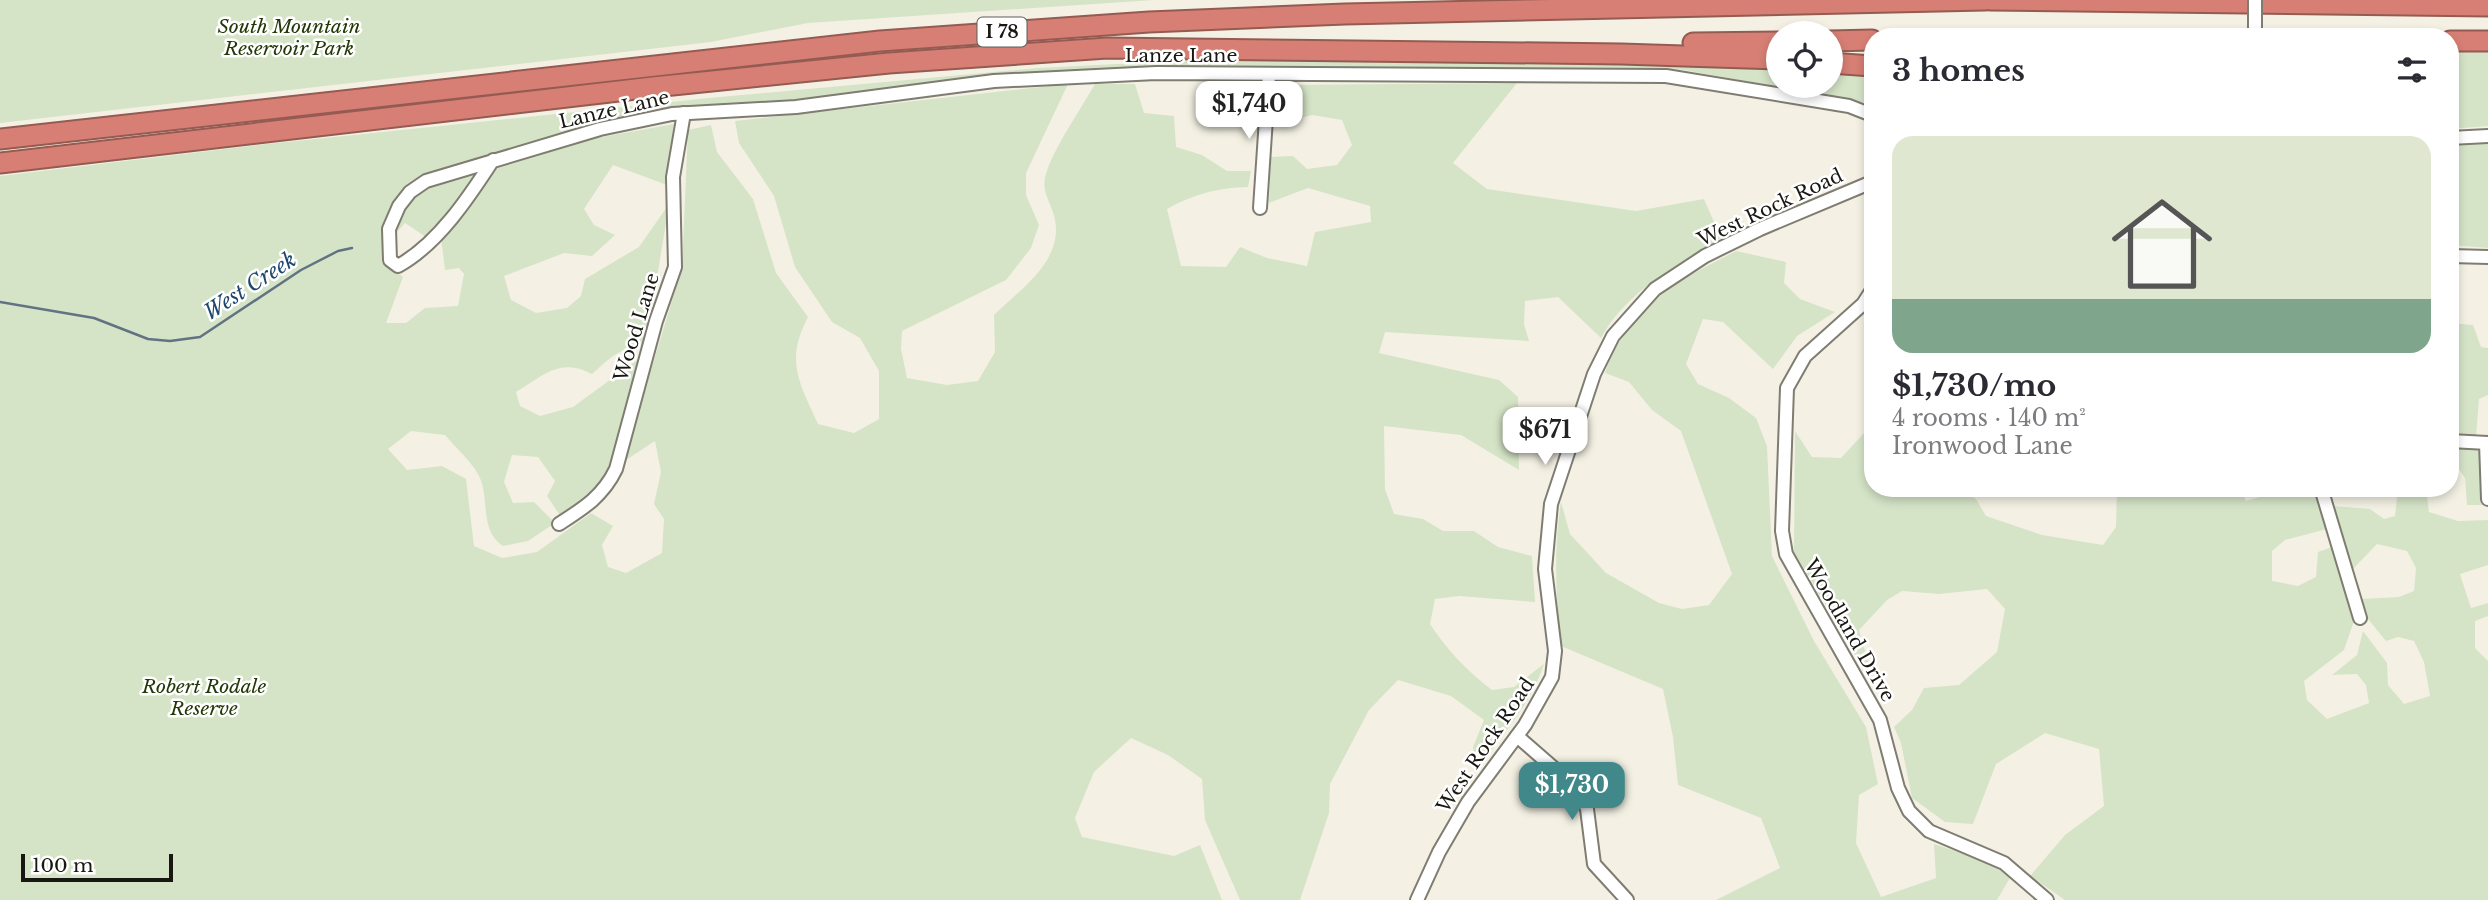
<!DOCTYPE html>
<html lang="en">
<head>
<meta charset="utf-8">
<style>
	body { margin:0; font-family:"Libre Baskerville",serif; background:#f2f2f3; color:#2b2b33; height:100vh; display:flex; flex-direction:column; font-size:26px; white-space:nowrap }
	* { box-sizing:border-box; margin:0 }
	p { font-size:23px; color:#7c7c81 }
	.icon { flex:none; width:38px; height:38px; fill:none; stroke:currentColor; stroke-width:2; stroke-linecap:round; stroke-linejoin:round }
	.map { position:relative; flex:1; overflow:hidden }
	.sheet { position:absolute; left:1864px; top:28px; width:595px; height:469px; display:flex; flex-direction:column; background:#fff; border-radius:28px; box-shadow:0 4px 10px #0003 }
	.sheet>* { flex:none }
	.buttons { position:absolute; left:1766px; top:21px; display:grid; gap:14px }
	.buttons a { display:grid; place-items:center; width:77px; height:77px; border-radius:50%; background:#fff; box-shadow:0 4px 10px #0003; font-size:35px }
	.scale { position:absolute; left:21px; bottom:18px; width:152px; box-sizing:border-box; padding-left:7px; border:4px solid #181712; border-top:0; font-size:19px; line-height:24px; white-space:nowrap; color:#181712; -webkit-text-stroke:5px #fff; paint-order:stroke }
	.price { position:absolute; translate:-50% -60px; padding:0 16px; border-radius:14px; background:#fff; color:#222; font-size:23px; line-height:46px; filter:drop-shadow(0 2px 4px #0008) }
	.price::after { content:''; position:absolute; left:50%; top:42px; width:21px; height:16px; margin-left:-10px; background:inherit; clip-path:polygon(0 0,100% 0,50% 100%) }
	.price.selected { background:#408889; color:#fff }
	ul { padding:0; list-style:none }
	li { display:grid; align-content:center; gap:14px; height:371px; padding:0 28px }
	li+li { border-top:2px solid #e1e1e2 }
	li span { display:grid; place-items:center; height:217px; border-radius:21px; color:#555 }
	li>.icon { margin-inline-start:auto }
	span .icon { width:126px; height:126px; fill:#fffc; stroke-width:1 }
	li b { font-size:30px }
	h2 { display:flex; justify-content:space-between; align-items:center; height:84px; padding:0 28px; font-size:30px }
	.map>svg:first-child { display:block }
</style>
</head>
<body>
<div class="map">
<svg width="2488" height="900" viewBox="0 0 2488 900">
	<rect width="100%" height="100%" fill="#f4f1e4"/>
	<g fill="#d5e4c7" fill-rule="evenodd">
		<polygon points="0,0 1154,0 808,23 711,42 0,123"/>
		<polygon points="2450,51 2488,51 2488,126 2450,129"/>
		<path d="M1487 59C1584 66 1681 62 1778 65V86H1830L1831 69 1872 72V104L1684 70 1647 68 1101 70 683 119 584 137 527 153 522 160 585 140 674 124 667 185 613 165 584 209 594 225 615 235 592 256 564 253 504 276 511 300 536 313 567 308 581 296 585 279 639 247 669 204 646 346C622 345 609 359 592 374 560 357 544 375 516 392L520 406 540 416 573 407 644 355 607 477 590 498 561 517 547 496 555 481 538 457 512 455 504 482 513 503 534 502 555 523 528 541 503 546C478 529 491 497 478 474 470 460 455 447 445 435L411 431 388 449 407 470 442 466 466 479 474 546 502 558 537 552 591 513 613 526 602 545 608 567 626 573 662 553 664 519 654 504 661 472 655 441 623 462 682 268 688 130 711 125 717 152 753 199 776 273 808 317C785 361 799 382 818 424L854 433 879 419V371L860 338 832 322 795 267 774 196 739 143 735 121 1068 84 1026 173V195L1039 225 1031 248 1006 280 902 331 901 349 907 378 947 385 978 381 995 352 994 315C1019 290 1063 262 1055 220 1052 203 1040 192 1046 174 1052 151 1082 107 1095 84H1135L1144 113 1174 116 1176 147 1202 155 1227 171H1251L1248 187C1217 188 1194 194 1167 209L1181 266 1226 267 1240 247 1267 258 1307 266 1315 232 1371 222 1370 206 1308 188 1269 203 1271 157 1293 156 1307 169 1337 165 1352 145 1342 120 1312 115 1278 124 1281 85 1517 83 1453 163 1487 189 1636 211 1704 199 1721 238C1677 265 1627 291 1601 338L1558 297 1525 301 1524 324 1529 341 1385 332 1379 353 1499 380 1518 397 1519 470 1461 435 1384 426 1385 489 1394 514 1423 519 1443 531H1474L1498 547 1532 556 1535 602 1459 596 1435 599 1430 624C1447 650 1467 671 1492 690L1514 687 1544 664C1531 705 1501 736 1476 771L1473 747 1484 720 1451 696 1398 680 1369 710 1330 784 1329 813 1300 900H1240L1205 820 1202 779 1168 755 1131 738 1094 772 1075 818 1082 837 1174 856 1200 845 1222 900H0V176L267 144 709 98 1038 68 1176 61ZM478 179 481 192 441 238 445 270 459 268 464 274 458 306 425 308 406 323H386L403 277 385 263 383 248 405 223 426 237Z"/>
		<polygon points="2488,143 2488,248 2450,245 2450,146"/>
		<path d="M1736 251 1786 262 1784 283 1800 299 1835 312 1797 336 1773 369 1723 322 1703 319 1686 364 1698 384 1729 398 1756 418 1767 446 1772 556 1814 641 1866 727 1878 784 1859 795 1856 843 1881 897 1936 878 1934 844 1990 862 2010 878 1997 900H1716L1780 868 1761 818 1678 785 1673 737 1663 689 1561 646C1556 596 1553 552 1561 502L1570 534 1606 573 1659 603 1682 609 1709 605 1732 574 1681 431 1652 410 1629 382 1605 373C1631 303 1672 284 1736 251Z"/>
		<polygon points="2450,323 2473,325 2481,347 2488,348 2488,395 2479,399 2476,436 2450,435"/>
		<polygon points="1872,385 1872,488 1959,488 1976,499 1986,516 2042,535 2103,545 2116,527 2117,488 2240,488 2246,501 2291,488 2316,488 2327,529 2285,540 2272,551 2272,581 2298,586 2316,577 2318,552 2332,547 2355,618 2344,650 2304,681 2307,700 2327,719 2369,703 2366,685 2357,674 2332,675 2357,655 2363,631 2387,663 2388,685 2404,704 2430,696 2424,662 2414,641 2398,637 2386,641 2368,619 2361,599 2399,597 2414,591 2416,568 2407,551 2377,544 2353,569 2332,506 2370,509 2384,519 2395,516 2398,488 2426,488 2429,512 2458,521 2488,520 2488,565 2460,574 2471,608 2488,603 2488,616 2475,621 2475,648 2488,661 2488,900 2065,900 2030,876 2065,835 2104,806 2099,749 2045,733 1996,764 1973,824 1945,822 1912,798 1901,743 1894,727 1912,710 1924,688 1959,685 1997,652 2005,609 1987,589 1939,594 1902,591 1887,600 1859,630 1876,689 1794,552 1795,431 1812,457 1841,458 1864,433 1866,399"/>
		<polygon points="2450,448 2482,449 2480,488 2486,505 2467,505 2465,478 2459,469 2450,469"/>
	</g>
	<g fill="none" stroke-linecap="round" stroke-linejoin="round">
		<polyline stroke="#617383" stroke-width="2.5" points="0,302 94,318 148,339 170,341 200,337 301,270 338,251 352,248"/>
		<defs>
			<g id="minor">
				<polyline points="2450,138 2488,136"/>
				<path d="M493 160C469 197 438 244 398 266L390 260 389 229 399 206 410 192 426 181 600 129 672 114 796 107 994 81 1156 73 1666 76 1849 106 1872 115"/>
				<polyline points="1260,208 1269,74"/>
				<polyline points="2450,256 2488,257"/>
				<polyline points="1872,290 1863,304 1805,356 1787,388 1782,531 1786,554 1880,720 1898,788 1909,811 1929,831 2004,863 2047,900"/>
				<polyline points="2450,441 2488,443"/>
				<polyline points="2486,443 2488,499"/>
				<polyline points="2321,488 2360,618"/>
				<path d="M559 524C584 508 603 496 616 469L656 321 675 267 673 177 684 113"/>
				<polyline points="1517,736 1580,791 1587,809 1594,864 1627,900"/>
				<polyline points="1417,900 1439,852 1468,802 1525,725 1552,677 1555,651 1545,569 1551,504 1594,374 1613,336 1655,289 1705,256 1760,229 1872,182"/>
			</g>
			<g id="highway">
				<polyline points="1990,0 2488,6"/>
				<polyline points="1830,41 1872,40"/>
				<polyline points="2450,41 2488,41"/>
				<polyline points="1693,43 1778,42"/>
				<polyline points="1830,63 1872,66"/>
				<polyline points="0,139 880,41 1149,22 1345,14 1985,0"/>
				<polyline points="0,163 653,87 889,63 1107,48 1621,54 1778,59"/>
			</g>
		</defs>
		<use href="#minor" stroke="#7f7c71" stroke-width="16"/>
		<use href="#highway" stroke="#945b52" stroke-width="23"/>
		<use href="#minor" stroke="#fff" stroke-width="12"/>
		<use href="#highway" stroke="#d77f74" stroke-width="19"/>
		<defs>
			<polyline id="minor-bridge" points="2255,0 2255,37"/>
		</defs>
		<use href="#minor-bridge" stroke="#7f7c71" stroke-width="16" stroke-linecap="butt"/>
		<use href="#minor-bridge" stroke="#fff" stroke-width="12"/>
	</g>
	<g text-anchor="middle" stroke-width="5" stroke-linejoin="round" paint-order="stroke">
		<rect fill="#fff" stroke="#5d5d59" stroke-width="2" x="977.5" y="17.5" width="49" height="29" rx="5"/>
		<g font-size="18" font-weight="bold" fill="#181712">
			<text x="1002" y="38">I 78</text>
		</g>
		<g font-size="19" font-style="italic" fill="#233806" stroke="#fff">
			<text x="289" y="33">South Mountain<tspan x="289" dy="22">Reservoir Park</tspan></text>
			<text x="204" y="693">Robert Rodale<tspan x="204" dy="22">Reserve</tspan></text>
		</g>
		<g font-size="19" fill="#181712" stroke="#fff">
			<text x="1181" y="62">Lanze Lane</text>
			<text transform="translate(614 109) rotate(-13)" y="7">Lanze Lane</text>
			<text transform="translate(1770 207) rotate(-25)" y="7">West Rock Road</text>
			<text transform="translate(636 327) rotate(-73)" y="7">Wood Lane</text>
			<text transform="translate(1850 630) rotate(60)" y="7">Woodland Drive</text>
			<text transform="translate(1485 745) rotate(-56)" y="7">West Rock Road</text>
		</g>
		<g font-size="21" font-style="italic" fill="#1d476c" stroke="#fff">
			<text transform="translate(250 286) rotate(-33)" y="7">West Creek</text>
		</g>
	</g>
</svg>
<div class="buttons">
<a><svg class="icon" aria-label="locate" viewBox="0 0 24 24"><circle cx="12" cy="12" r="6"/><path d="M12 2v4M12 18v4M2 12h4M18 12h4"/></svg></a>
</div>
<div class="scale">100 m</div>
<b class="price" style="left:1249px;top:141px">$1,740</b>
<b class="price" style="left:1545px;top:467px">$671</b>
<b class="price selected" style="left:1572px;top:822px">$1,730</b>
<section class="sheet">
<h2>3 homes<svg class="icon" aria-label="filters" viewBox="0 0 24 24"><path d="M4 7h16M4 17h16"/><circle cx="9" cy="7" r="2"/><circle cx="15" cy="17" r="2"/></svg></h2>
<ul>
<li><span style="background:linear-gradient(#dfe7d0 75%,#7fa58c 0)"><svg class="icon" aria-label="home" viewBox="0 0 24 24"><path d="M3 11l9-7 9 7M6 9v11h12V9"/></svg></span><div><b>$1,730/mo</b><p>4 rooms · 140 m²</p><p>Ironwood Lane</p></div></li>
</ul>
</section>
</div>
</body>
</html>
